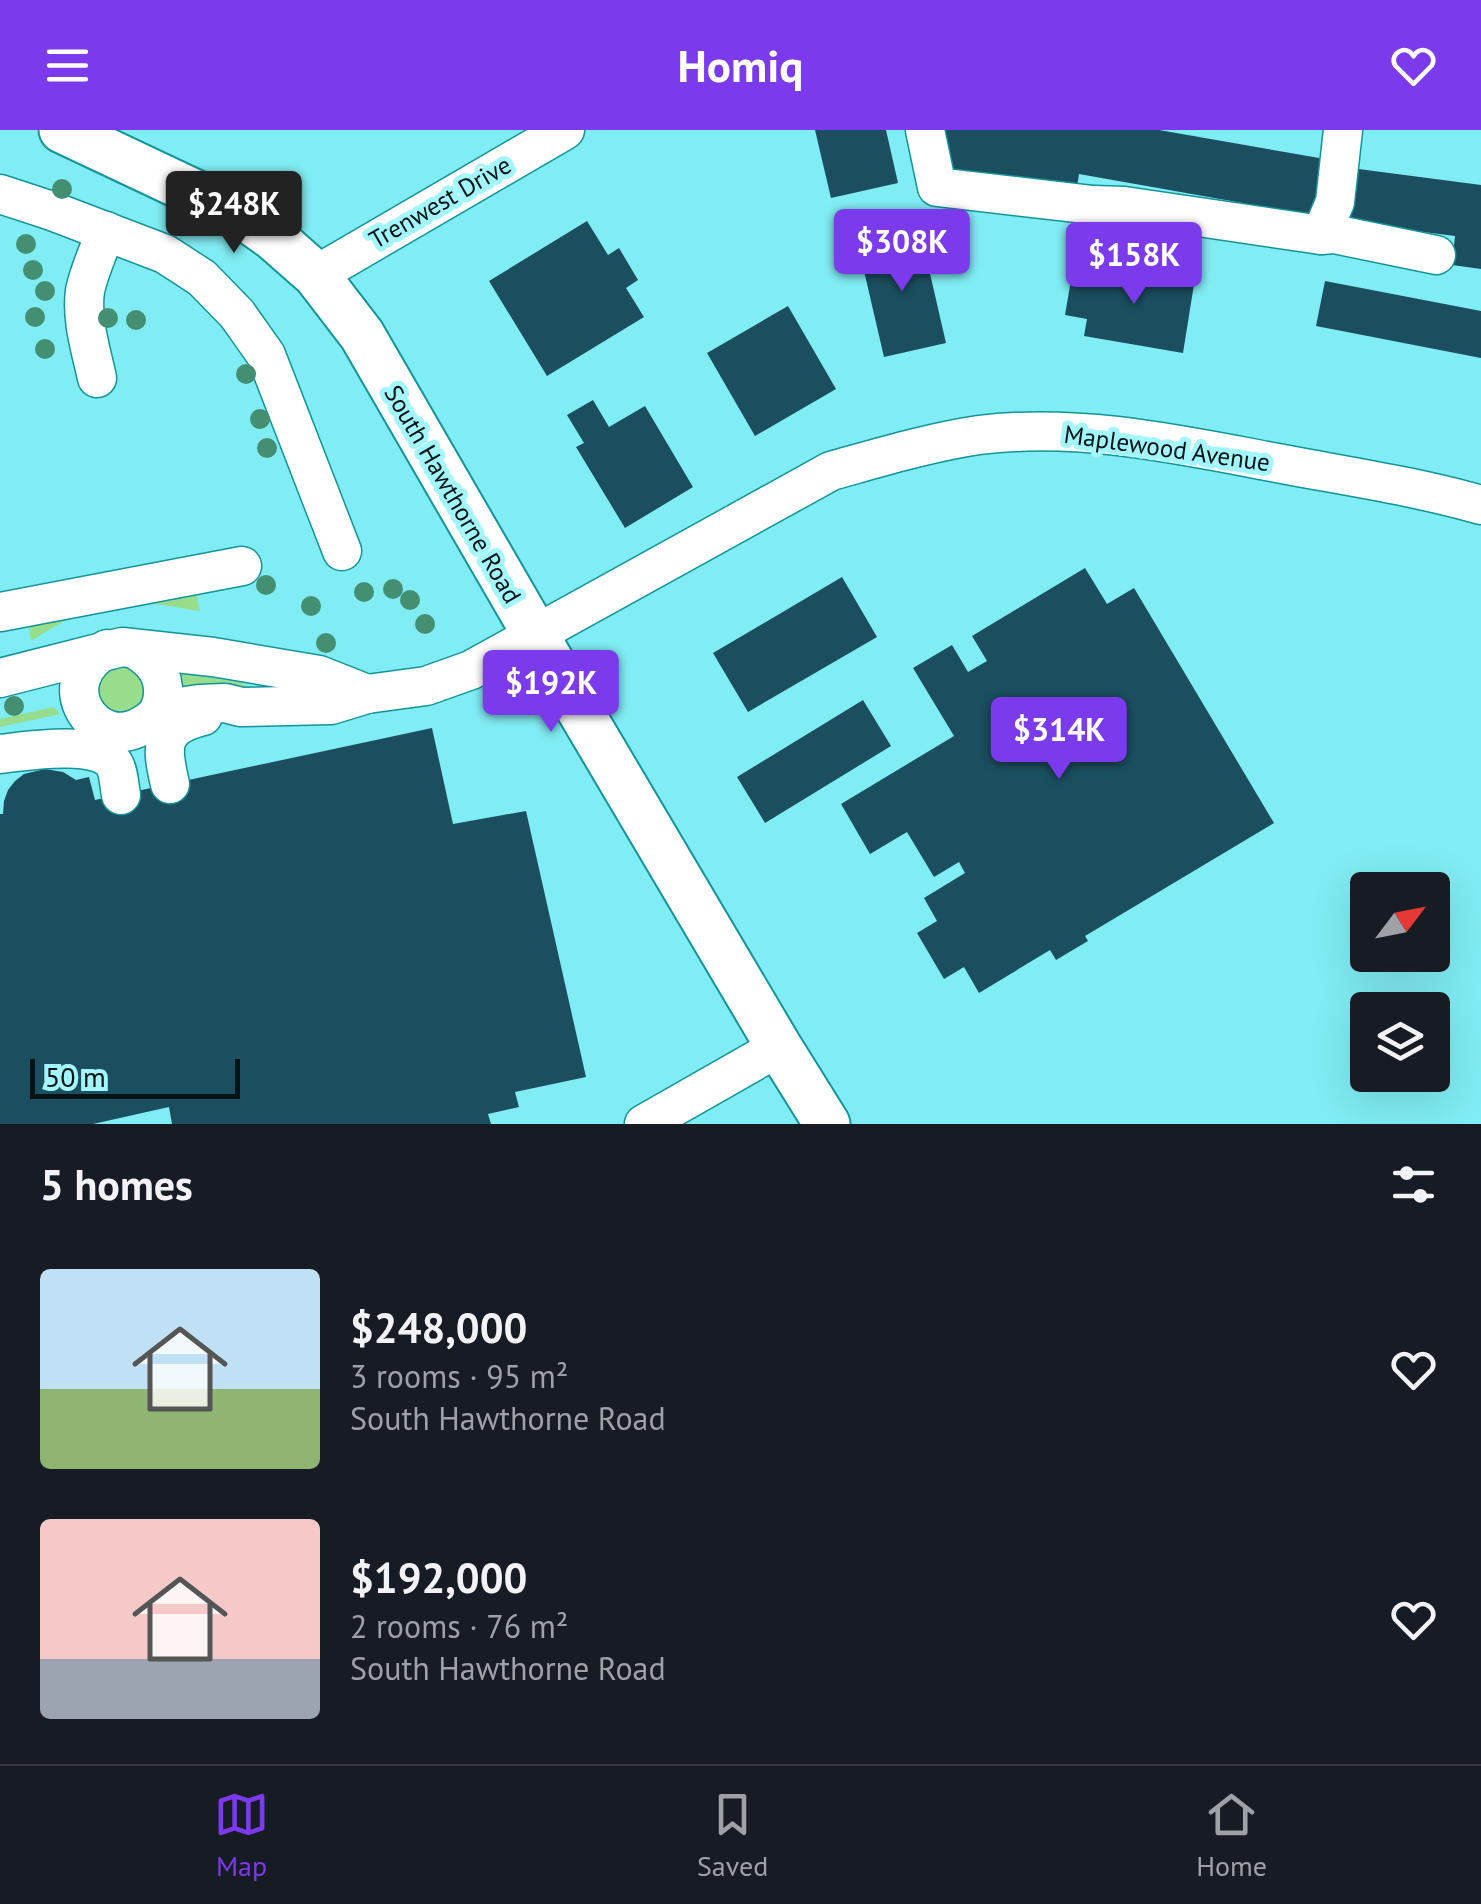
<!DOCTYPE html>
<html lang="en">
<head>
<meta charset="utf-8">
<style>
	body { margin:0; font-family:"PT Sans",sans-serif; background:#242831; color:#f1f3f6; height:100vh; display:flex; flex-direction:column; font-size:38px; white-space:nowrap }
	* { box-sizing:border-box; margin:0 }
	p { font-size:32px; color:#9ea1a6 }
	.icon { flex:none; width:55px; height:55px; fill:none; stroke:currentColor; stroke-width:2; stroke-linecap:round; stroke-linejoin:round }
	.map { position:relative; height:994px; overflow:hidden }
	.drawer { display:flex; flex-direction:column; background:#171b24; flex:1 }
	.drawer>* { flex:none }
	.needle { width:65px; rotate:58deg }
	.tools { position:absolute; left:1350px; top:742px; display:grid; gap:20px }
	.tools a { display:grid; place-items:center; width:100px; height:100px; border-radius:10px; background:#171b24; box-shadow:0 10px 40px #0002; font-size:50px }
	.scale { position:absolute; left:30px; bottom:25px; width:210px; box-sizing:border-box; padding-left:10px; border:5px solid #001415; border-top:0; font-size:28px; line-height:35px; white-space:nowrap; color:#001415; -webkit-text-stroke:8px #a3f6fb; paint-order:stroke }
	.price { position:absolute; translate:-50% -85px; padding:0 22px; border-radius:10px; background:#7c3aed; color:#fff; font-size:32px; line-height:65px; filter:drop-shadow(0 2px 5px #0008) }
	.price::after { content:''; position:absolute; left:50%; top:60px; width:30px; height:22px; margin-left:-15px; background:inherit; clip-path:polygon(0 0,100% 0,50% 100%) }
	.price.selected { background:#222; color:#fff }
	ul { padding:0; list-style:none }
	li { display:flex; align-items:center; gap:30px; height:250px; padding:0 40px }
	li span { display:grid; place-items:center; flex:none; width:280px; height:200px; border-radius:10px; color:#555 }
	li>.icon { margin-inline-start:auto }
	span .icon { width:120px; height:120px; fill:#fffc; stroke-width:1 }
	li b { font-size:42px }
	h2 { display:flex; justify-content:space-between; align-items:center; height:120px; padding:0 40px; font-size:42px }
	header { display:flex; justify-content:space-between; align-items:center; height:130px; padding:0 40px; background:#7c3aed; color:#fff; font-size:45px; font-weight:600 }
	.tabs { display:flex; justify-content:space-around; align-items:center; height:140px; border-top:2px solid #363941; background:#171b24; font-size:28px; color:#9ea1a6 }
	.tabs a { display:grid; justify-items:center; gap:5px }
	.tabs .selected { color:#7c3aed }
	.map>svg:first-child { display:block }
</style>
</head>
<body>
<header><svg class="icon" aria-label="menu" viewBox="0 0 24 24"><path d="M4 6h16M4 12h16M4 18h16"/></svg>Homiq<svg class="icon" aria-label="heart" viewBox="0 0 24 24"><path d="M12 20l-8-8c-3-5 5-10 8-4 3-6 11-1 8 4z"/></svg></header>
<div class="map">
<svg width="1481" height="994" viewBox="0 0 1481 994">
	<rect width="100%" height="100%" fill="#80ecf3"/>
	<g fill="#97dd8b">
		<path d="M191 458 196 463 200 481C172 477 140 469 112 473 84 478 55 496 31 511L28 490 30 488Z"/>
		<polygon points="124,530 150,553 137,585 102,582 95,548"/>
		<polygon points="172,541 242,553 247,556 246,558 178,566"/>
		<polygon points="54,577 60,584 0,597 0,589"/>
	</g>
	<g fill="#1b4f5f">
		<polygon points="815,0 886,0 898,53 831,68"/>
		<polygon points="943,0 1159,0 1325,29 1315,86 1079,44 1076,64 936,40"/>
		<polygon points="1351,38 1481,55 1481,139 1452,135 1455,106 1344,92"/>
		<polygon points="587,91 608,125 619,118 638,150 626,158 644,187 547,246 489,151"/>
		<polygon points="920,100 946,213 884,227 858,115"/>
		<polygon points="1098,132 1195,148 1183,223 1084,206 1087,189 1065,185 1071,150 1095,154"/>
		<polygon points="1325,151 1481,181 1481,228 1316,196"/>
		<polygon points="788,176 836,259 755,306 707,223"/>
		<polygon points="593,270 609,297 645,276 693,357 625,398 576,317 584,313 567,285"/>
		<polygon points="1085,438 1107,474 1134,458 1274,693 1085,806 1088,811 1056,830 1050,820 979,863 964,837 944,849 917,803 937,791 924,768 965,743 959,732 934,747 907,702 870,724 841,674 954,606 913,538 952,515 968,542 987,531 972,506"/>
		<polygon points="842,447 877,507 748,582 713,523"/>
		<polygon points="863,570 891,616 765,693 737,647"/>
		<polygon points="432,598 453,694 526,681 586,947 515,962 519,977 488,984 491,994 172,994 169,977 93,994 0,994 0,684 3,684 4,671 8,660 15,651 24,644 45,639 63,642 76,650 89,647 95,670"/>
	</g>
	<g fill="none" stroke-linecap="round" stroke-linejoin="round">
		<defs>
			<g id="minor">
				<polyline points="925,0 937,57 1093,75 1124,76 1321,105 1335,72 1343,0"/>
				<polyline points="0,64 52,81 165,124 202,148 237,184 266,225 342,421"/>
				<polyline points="1321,105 1334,104 1436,125"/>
				<polyline points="316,145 565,0"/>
				<path d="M97 248C91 220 81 190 85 161 89 141 99 120 106 101"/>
				<polyline points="0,482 242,436"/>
				<path d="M107 519C47 553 96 624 143 595 156 588 162 579 163 564 164 543 153 530 136 520"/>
				<polyline points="0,548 122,517 213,527 319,545 367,564"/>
				<path d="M160 580 199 574 225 573 241 577 331 575 367 564 426 556 471 540 831 341C878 328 931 312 979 305 1082 292 1186 316 1288 335 1352 347 1418 357 1481 375"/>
				<path d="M0 624C26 621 100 609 114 634 119 642 119 655 121 665"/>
				<path d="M170 654C161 616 159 597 203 586"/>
				<polyline points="644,994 779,917"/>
			</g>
			<polyline id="major" points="62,0 240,84 274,108 316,145 362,205 553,535 779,917 827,994"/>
		</defs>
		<use href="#minor" stroke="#12949a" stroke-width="41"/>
		<use href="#major" stroke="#12949a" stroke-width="49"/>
		<use href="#minor" stroke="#fff" stroke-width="38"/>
		<use href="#major" stroke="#fff" stroke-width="45"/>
	</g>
	<g fill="#448f72">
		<circle cx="62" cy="59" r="10"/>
		<circle cx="26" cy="114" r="10"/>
		<circle cx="33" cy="140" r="10"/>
		<circle cx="45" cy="161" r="10"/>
		<circle cx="35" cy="187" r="10"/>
		<circle cx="108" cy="188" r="10"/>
		<circle cx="136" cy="190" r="10"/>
		<circle cx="45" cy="219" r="10"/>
		<circle cx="246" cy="244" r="10"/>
		<circle cx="260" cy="289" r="10"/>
		<circle cx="267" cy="318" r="10"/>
		<circle cx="266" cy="455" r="10"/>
		<circle cx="393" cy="459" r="10"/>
		<circle cx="364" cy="462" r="10"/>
		<circle cx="410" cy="470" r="10"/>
		<circle cx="311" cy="476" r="10"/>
		<circle cx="425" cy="494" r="10"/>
		<circle cx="326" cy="513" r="10"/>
		<circle cx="14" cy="576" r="10"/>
	</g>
	<g text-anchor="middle" stroke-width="10" stroke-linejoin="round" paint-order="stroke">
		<g font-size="25" fill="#001415" stroke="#a3f6fb">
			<text transform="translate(440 72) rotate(-30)" y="9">Trenwest Drive</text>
			<text transform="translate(1167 318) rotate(8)" y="9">Maplewood Avenue</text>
			<text transform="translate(453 364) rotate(60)" y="9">South Hawthorne Road</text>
		</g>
	</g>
</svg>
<div class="tools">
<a><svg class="needle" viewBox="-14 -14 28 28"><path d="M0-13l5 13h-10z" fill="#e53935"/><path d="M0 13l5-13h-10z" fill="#9ea1a6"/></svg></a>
<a><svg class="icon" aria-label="layers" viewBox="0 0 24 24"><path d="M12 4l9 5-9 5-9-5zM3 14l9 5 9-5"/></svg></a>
</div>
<div class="scale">50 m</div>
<b class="price selected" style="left:234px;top:126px">$248K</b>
<b class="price" style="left:902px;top:164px">$308K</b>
<b class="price" style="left:1134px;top:177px">$158K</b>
<b class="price" style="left:551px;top:605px">$192K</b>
<b class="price" style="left:1059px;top:652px">$314K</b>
</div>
<section class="drawer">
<h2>5 homes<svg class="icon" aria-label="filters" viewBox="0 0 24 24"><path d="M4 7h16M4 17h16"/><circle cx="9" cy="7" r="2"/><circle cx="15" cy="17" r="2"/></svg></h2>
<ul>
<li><span style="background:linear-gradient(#bfe0f5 60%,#8fb573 0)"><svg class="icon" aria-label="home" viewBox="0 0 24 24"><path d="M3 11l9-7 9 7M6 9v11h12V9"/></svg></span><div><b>$248,000</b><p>3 rooms · 95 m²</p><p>South Hawthorne Road</p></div><svg class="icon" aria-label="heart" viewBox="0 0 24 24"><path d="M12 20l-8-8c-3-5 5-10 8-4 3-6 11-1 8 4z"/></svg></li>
<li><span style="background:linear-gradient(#f6c9c9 70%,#9aa5b1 0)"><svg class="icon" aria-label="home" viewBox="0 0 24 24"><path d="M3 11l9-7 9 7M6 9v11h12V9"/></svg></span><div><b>$192,000</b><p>2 rooms · 76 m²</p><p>South Hawthorne Road</p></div><svg class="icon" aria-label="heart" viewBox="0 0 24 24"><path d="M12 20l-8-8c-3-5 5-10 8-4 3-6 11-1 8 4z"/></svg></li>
</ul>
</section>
<nav class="tabs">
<a class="selected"><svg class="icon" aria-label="map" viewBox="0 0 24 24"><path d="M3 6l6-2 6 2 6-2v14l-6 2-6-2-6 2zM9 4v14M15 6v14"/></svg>Map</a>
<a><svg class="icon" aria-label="saved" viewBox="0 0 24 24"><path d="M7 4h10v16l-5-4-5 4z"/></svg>Saved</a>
<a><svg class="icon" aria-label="home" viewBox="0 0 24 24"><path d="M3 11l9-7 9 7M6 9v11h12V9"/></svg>Home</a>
</nav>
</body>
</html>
